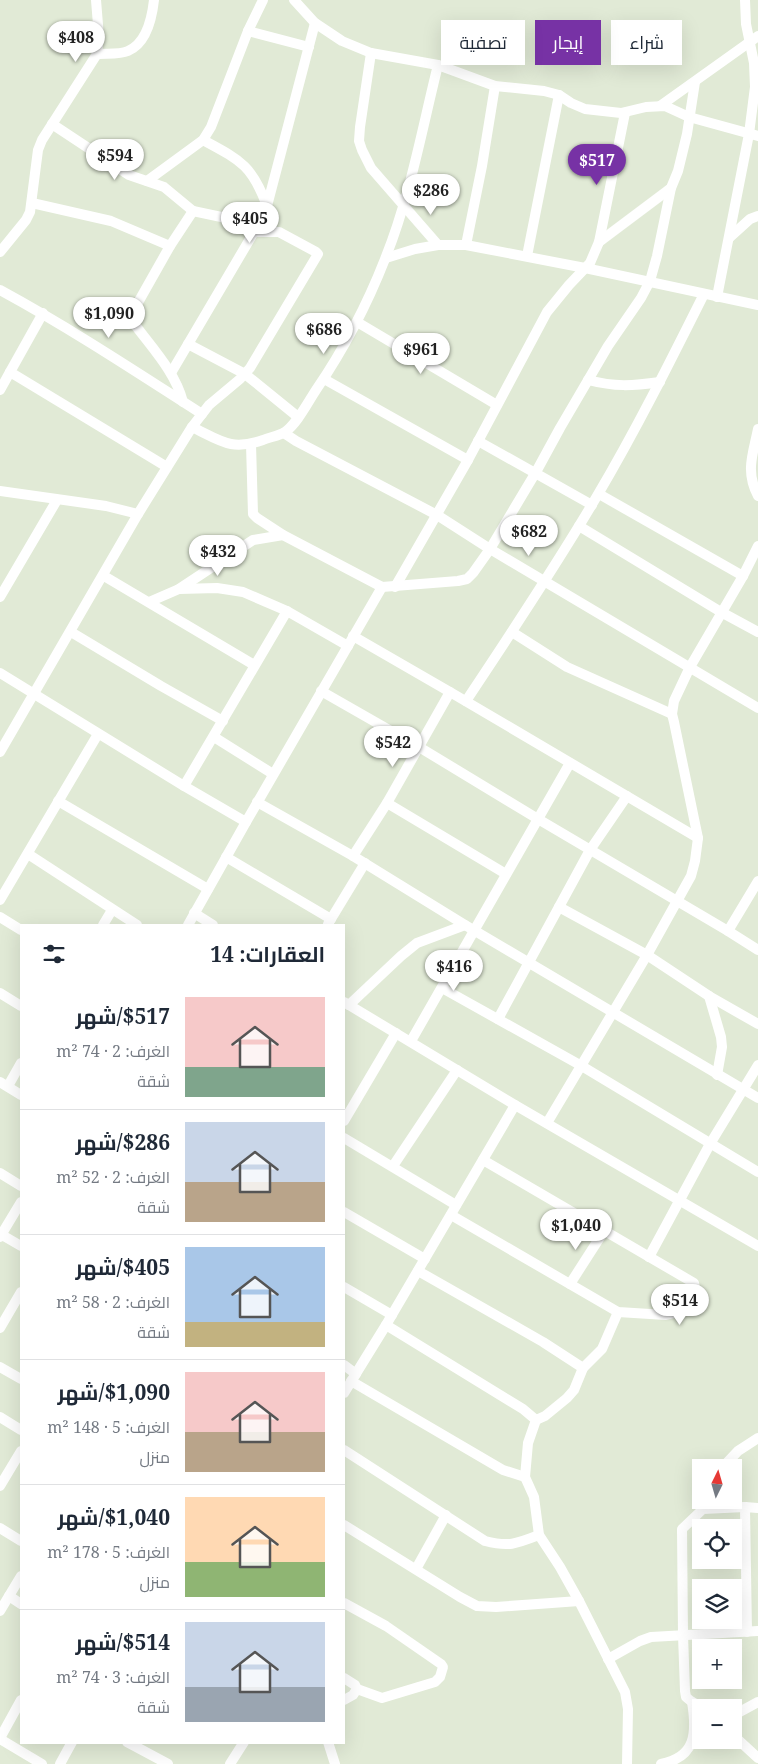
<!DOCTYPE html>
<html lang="ar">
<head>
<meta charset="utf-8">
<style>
	body { margin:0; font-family:"Noto Serif",Cairo,serif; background:#f6f6f7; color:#1f2937; direction:rtl; height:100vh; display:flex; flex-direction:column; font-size:19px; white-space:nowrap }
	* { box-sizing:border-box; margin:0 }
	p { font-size:16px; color:#747a83 }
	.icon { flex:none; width:28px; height:28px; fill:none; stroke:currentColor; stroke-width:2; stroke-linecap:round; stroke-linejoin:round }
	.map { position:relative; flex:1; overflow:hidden; direction:ltr }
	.details { position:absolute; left:20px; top:924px; width:325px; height:820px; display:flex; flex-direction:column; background:#fff; border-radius:0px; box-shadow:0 5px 20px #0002; direction:rtl }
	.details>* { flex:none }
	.banner { position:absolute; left:360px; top:20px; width:322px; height:45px; direction:rtl; display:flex; gap:10px }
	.needle { width:32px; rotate:5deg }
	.fabs { position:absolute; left:692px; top:1459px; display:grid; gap:10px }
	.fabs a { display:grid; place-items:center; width:50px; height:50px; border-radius:0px; background:#fff; box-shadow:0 5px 20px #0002; font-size:25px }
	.price { position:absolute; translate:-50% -42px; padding:0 11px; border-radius:18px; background:#fff; color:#222; font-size:16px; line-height:32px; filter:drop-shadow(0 1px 2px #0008) }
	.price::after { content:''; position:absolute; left:50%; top:30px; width:15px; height:11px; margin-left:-8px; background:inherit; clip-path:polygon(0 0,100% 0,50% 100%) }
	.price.on { background:#7732a5; color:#fff }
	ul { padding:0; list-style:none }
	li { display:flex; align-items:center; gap:15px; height:125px; padding:0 20px }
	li+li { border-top:1px solid #e0e1e3 }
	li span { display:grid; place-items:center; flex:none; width:140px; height:100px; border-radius:0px; color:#555 }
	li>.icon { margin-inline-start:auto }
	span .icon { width:60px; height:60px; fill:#fffc; stroke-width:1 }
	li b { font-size:21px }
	h2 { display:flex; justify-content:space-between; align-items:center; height:60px; padding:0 20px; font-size:21px }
	.pill { padding:0 18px; border-radius:0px; background:#fff; box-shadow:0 5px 20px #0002; font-size:18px; line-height:45px }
	.pill.on { background:#7732a5; color:#fff }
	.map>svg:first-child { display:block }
</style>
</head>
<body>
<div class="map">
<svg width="758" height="1764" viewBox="0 0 758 1764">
	<rect width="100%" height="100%" fill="#e1ead6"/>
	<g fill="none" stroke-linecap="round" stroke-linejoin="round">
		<g stroke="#fff" stroke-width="10">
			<polyline points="294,0 315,23 342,41 371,53 438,65 495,86 544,91 559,95 571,103 585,109 621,113 646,107 665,106 689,117 758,136"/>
			<polyline points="248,31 309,47"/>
			<polyline points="371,53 360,127 359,141 362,150 371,168 438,245"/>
			<path d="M97 54C106 53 119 55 128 51 147 43 152 18 154 0"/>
			<polyline points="660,106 758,36"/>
			<path d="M203 140C240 160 252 165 267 206"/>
			<polyline points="147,181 203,140 211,127 248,31 263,0"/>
			<polyline points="32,203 111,221 170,246"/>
			<polyline points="262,232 267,206 315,23"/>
			<polyline points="729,238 750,219 758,216"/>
			<polyline points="599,242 671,188"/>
			<polyline points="466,245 482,166 495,86"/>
			<polyline points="0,252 26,220 30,212 38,150 42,140 97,54 99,37 96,0"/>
			<polyline points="527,256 559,95"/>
			<polyline points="386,258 415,249 438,245 466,245 585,268 758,305"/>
			<path d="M0 290C70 328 135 371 202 414"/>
			<polyline points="717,297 749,134 755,87 754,63 746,24 745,0"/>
			<polyline points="43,313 10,372 167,467"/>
			<polyline points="357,322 497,405"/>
			<polyline points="188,344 245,374 298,417"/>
			<polyline points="171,373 254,232"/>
			<polyline points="324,379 468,460"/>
			<path d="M588 380C615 387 632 386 660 382"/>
			<polyline points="0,390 10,372"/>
			<path d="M183 402C175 371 151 347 133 322L131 315 170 246 193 211"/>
			<path d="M192 427C221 441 231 451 263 440 270 437 279 436 285 432 297 424 308 402 316 390 344 349 367 305 385 259 410 197 422 129 438 65"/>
			<path d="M758 429C753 454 745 471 758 496"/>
			<polyline points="284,433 296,441 437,515 490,549 758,708"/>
			<polyline points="478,441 592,505"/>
			<polyline points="251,444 253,514 257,518 283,535 382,587 458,581 467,579 473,573 490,549 536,472 560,428 608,346 641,298 650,281 657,256 671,188 678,171 687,134 695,82"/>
			<polyline points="0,491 106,506 138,514"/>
			<polyline points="599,494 743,576"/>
			<polyline points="579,526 721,612 758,632"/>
			<polyline points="104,576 254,665"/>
			<polyline points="395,587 468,460 547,312 569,285 590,263 599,242 625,113"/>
			<polyline points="179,589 217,588 243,592 287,611 348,646"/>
			<polyline points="0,597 57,500"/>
			<polyline points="149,602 179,589 253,540 283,535"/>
			<polyline points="71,632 161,686 223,721"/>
			<polyline points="512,632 567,667 672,714"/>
			<polyline points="353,636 450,692 698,838"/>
			<polyline points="0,673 184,786 246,822"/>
			<polyline points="321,691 419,747 538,819 728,931 758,950"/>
			<path d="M466 701C511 633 556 566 597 496 636 430 670 362 704 294"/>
			<polyline points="214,737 273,774"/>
			<polyline points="0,752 138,514 192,427 209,405 240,379 250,368 318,254 316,252 279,232 254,232 226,218 193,211 164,187 129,175 52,124"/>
			<polyline points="184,786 287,611"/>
			<polyline points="58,801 208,889"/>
			<polyline points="257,802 353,856 465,925 758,1098"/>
			<polyline points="387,803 506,874"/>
			<polyline points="28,854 137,925"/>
			<polyline points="353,856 387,803 450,692"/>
			<polyline points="226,857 331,919"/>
			<polyline points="0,900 98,734"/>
			<polyline points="559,907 647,955 709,996 758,1024"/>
			<polyline points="194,913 213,925"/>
			<polyline points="0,917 21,930"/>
			<polyline points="328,924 365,863"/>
			<polyline points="103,925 112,910"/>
			<polyline points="188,925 246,822 382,587"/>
			<polyline points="728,931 758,881"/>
			<polyline points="442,988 580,1065 758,1172"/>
			<polyline points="0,993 21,1006"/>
			<polyline points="709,996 721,1037 722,1047 717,1075"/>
			<polyline points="344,1002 515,1105 758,1246"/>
			<polyline points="349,1005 401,956 417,943 465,925"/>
			<polyline points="498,1019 590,850 627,796"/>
			<polyline points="411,1041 570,763"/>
			<polyline points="0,1082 21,1095"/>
			<polyline points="8,1086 21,1063"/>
			<polyline points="344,1121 396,1033"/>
			<polyline points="547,1123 647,955 691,876 695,861 698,838 674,722 672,714 674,701 690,667 743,576 758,546"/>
			<polyline points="344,1138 456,1205"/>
			<polyline points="393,1166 457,1070"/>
			<polyline points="0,1173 21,1186"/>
			<polyline points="344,1212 425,1259"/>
			<polyline points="451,1215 618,1312 666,1315 679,1312 695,1288 694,1283 483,1160"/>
			<polyline points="2,1235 21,1246"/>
			<polyline points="0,1237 21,1202"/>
			<polyline points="649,1257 710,1144 758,1065"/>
			<polyline points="418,1271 543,1342 583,1368"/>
			<polyline points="570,1284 604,1231"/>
			<polyline points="344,1287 392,1315"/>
			<polyline points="386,1325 523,1409 536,1420 528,1443 525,1477 534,1497 539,1535 560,1567 579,1601 625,1692 628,1709 627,1764"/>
			<polyline points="0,1328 21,1292"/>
			<polyline points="344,1365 356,1374"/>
			<polyline points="0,1367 21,1379"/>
			<polyline points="351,1381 503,1470 525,1477"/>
			<polyline points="344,1393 386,1325 515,1105"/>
			<polyline points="0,1417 21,1430"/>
			<polyline points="536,1420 545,1416 567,1398 574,1390 583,1368 602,1349 618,1312"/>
			<path d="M344 1450 485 1541C509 1547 516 1544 539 1535"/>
			<polyline points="722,1468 738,1451 758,1438"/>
			<polyline points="0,1486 21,1451"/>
			<polyline points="344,1525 460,1597 477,1606 496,1607 579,1601"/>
			<polyline points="0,1528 21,1541"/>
			<polyline points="416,1569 446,1515"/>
			<polyline points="9,1596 21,1604"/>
			<polyline points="344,1603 386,1626 441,1664 443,1667 440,1677 435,1682 382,1698 357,1689 355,1685 344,1678"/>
			<polyline points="0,1611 21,1576"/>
			<polyline points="747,1632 745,1507 758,1508"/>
			<polyline points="608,1659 640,1641 651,1637 758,1631"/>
			<polyline points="344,1700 353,1695 357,1689"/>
			<polyline points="692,1702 703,1708"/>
			<polyline points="734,1715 758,1702"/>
			<polyline points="734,1736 758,1758"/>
			<polyline points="0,1738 21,1700"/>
			<polyline points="0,1739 42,1764"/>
			<polyline points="127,1742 168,1764"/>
			<polyline points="328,1742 335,1764"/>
			<polyline points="60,1764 72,1742"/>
			<polyline points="230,1764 244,1742"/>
			<path d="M661 1764C696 1757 697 1733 692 1702L686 1697 685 1691 683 1635 682 1529 703 1509 745 1507"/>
		</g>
	</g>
</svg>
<div class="fabs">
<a><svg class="needle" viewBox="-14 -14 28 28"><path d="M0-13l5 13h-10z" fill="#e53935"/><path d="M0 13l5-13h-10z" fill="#747a83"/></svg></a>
<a><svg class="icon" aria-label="locate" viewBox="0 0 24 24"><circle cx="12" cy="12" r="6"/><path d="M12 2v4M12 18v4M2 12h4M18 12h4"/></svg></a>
<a><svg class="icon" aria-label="layers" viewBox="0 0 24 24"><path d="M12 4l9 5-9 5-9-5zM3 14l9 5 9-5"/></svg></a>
<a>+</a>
<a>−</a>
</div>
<b class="price" style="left:76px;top:63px">$408</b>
<b class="price" style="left:115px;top:181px">$594</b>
<b class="price on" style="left:597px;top:186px">$517</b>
<b class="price" style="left:431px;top:216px">$286</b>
<b class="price" style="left:250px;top:244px">$405</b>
<b class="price" style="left:109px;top:339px">$1,090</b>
<b class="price" style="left:324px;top:355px">$686</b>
<b class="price" style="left:421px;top:375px">$961</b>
<b class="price" style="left:529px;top:557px">$682</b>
<b class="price" style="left:218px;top:577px">$432</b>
<b class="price" style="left:393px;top:768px">$542</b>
<b class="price" style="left:454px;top:992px">$416</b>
<b class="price" style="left:576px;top:1251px">$1,040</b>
<b class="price" style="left:680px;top:1326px">$514</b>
<div class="banner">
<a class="pill">شراء</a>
<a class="pill on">إيجار</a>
<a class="pill">تصفية</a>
</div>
<section class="details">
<h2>العقارات: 14<svg class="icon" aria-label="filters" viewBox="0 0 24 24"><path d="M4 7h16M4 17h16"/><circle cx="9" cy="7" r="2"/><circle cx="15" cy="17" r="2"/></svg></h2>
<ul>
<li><span style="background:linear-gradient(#f6c9c9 70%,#7fa58c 0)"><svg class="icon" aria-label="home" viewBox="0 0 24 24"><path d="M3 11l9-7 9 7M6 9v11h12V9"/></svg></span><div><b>$517/شهر</b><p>الغرف: 2 · 74 m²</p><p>شقة</p></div></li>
<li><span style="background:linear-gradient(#c9d6e8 60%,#b9a48a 0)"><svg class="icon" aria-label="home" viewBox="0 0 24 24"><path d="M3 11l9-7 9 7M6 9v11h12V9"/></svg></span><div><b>$286/شهر</b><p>الغرف: 2 · 52 m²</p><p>شقة</p></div></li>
<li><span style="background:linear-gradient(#a9c7e8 75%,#c2b280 0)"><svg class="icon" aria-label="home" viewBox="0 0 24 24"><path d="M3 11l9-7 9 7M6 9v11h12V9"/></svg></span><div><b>$405/شهر</b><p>الغرف: 2 · 58 m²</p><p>شقة</p></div></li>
<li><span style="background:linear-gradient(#f6c9c9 60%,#b9a48a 0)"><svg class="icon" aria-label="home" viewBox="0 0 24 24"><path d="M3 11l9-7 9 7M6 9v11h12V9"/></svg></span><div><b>$1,090/شهر</b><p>الغرف: 5 · 148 m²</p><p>منزل</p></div></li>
<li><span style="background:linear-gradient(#ffd9b3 65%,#8fb573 0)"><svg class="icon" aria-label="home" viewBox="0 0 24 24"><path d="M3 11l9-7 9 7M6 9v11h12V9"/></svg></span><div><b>$1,040/شهر</b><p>الغرف: 5 · 178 m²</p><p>منزل</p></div></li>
<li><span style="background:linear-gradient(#c9d6e8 65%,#9aa5b1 0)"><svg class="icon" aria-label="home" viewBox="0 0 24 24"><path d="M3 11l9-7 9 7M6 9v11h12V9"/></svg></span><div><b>$514/شهر</b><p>الغرف: 3 · 74 m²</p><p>شقة</p></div></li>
</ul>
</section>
</div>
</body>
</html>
